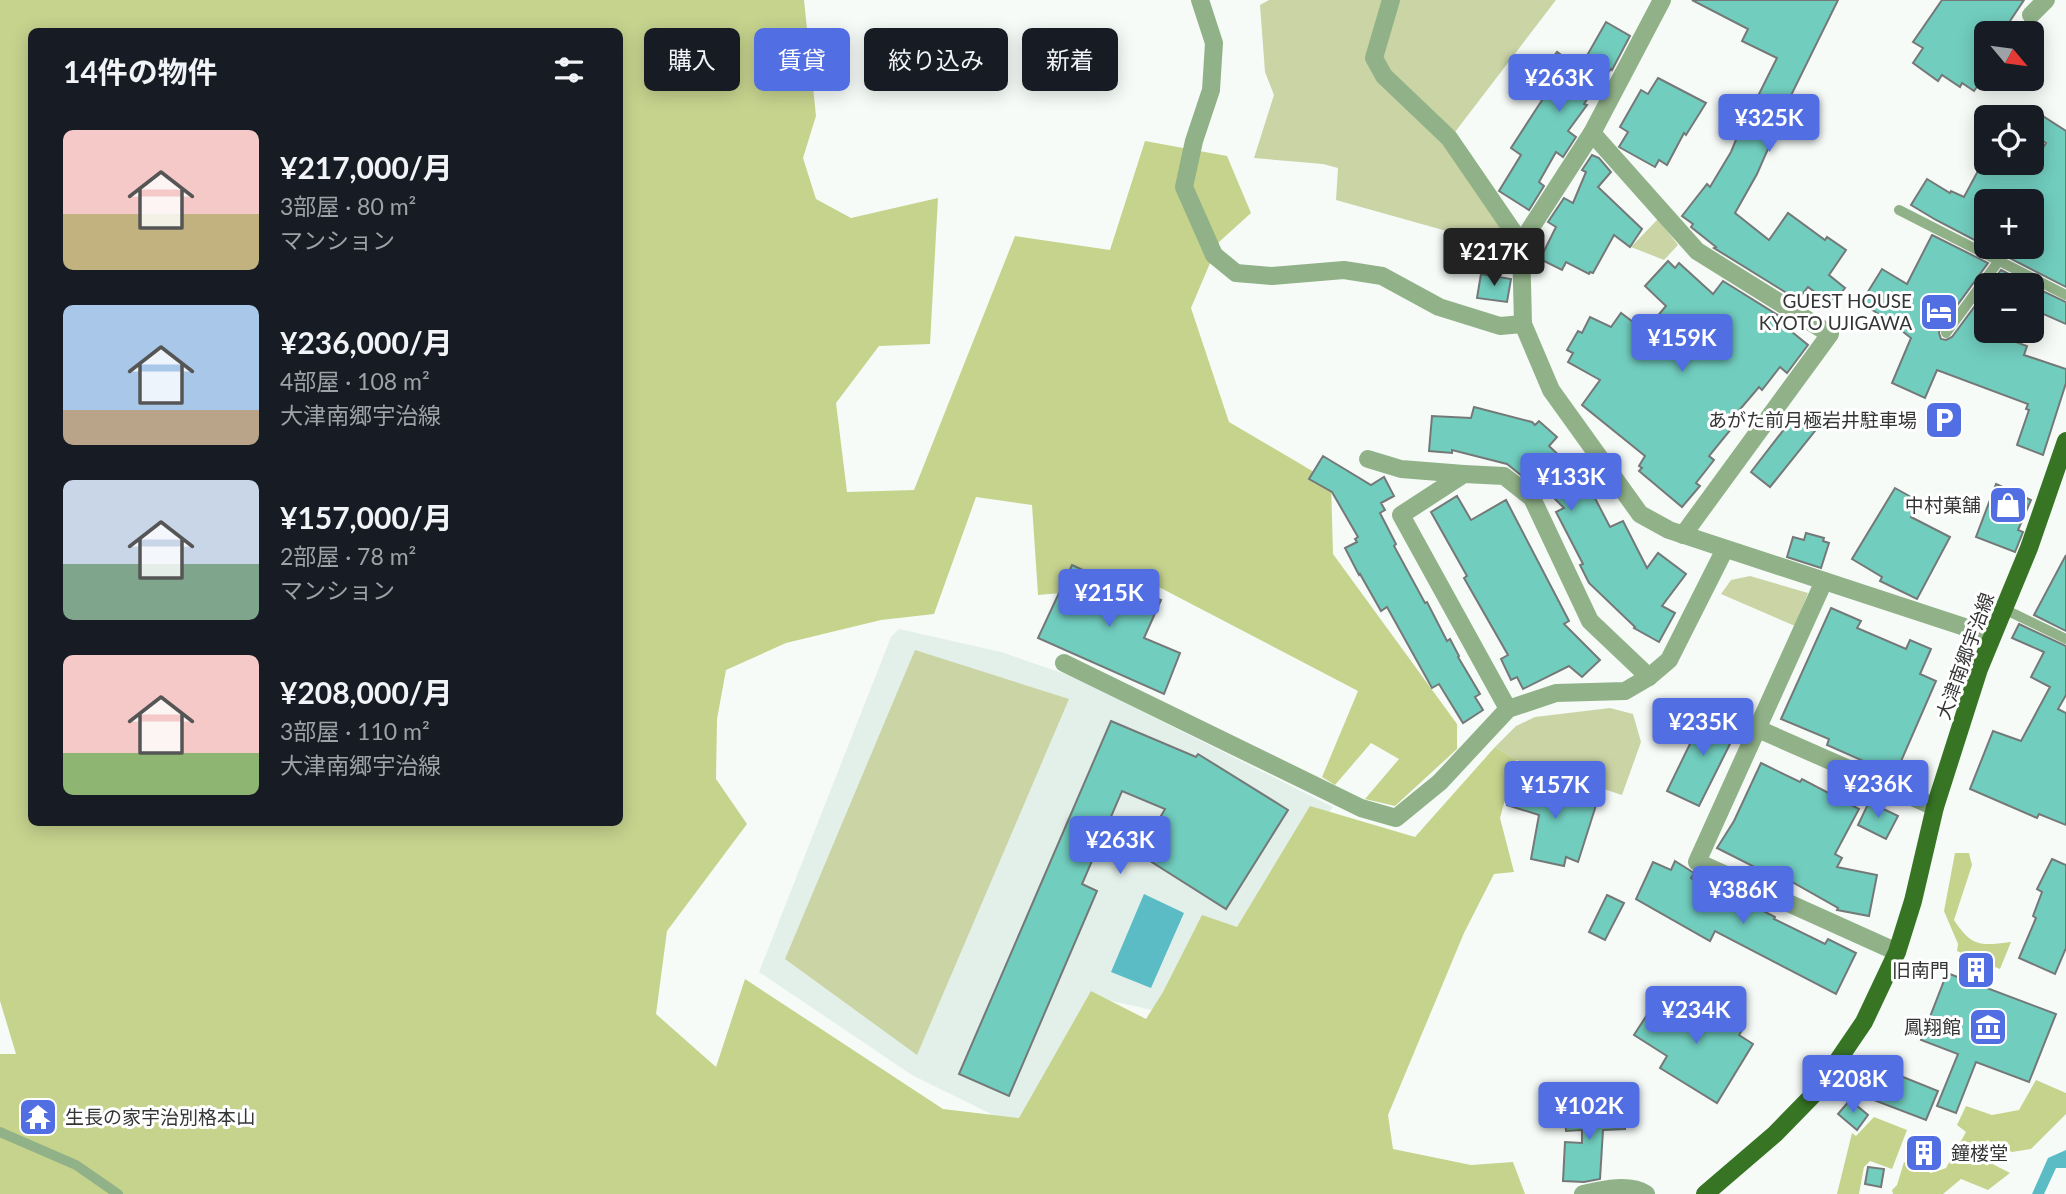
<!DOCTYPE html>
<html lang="ja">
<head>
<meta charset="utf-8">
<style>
	body { margin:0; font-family:Lato,"Noto Sans JP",sans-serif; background:#20242c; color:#f1f3f6; height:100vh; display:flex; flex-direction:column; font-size:26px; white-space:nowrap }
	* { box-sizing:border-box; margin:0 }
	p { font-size:23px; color:#9ea1a6 }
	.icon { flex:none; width:38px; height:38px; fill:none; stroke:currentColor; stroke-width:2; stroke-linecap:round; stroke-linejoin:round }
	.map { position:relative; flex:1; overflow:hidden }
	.drawer { position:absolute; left:28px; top:28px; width:595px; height:798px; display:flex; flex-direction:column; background:#171b24; border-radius:10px; box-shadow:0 4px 18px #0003 }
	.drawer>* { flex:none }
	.top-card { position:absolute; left:644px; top:28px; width:665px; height:63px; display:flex; gap:14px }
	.needle { width:46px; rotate:119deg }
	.fabs { position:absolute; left:1974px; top:21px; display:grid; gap:14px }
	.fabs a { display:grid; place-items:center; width:70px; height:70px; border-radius:10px; background:#171b24; box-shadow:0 4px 18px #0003; font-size:35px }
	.price { position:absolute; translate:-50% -60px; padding:0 16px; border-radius:7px; background:#526ee3; color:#fff; font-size:23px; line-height:46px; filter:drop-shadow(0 2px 4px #0008) }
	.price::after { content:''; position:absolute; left:50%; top:42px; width:21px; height:16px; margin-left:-10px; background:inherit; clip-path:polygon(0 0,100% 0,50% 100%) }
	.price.active { background:#222; color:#fff }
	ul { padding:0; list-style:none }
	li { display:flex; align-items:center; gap:21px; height:175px; padding:0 35px }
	li span { display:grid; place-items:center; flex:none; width:196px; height:140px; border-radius:10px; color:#555 }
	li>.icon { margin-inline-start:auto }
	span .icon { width:84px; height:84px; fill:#fffc; stroke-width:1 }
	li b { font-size:30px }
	h2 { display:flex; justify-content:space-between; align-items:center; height:84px; padding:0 35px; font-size:30px }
	.tag { padding:0 24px; border-radius:10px; background:#171b24; box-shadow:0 4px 18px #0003; font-size:24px; line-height:63px }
	.tag.active { background:#526ee3; color:#fff }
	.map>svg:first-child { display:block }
</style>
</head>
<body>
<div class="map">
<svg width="2066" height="1194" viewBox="0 0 2066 1194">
	<rect width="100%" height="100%" fill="#f6fbf8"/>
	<polygon fill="#e3f0e9" points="899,629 1001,652 1071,676 1333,807 1239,935 1160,1012 1095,997 1029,1133 912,1075 759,972 891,637"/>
	<g fill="#cad4a5">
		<polygon points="1269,0 1387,0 1370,52 1443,142 1504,232 1507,248 1336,200 1338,168 1323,164 1254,158 1274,95 1265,72 1260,5"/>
		<polygon points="1396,0 1556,0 1455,132 1386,67 1380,53"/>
		<polygon points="1658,219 1678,245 1664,260 1631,247"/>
		<polygon points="1750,576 1808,593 1795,626 1721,594 1731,580"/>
		<polygon points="915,650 1069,699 917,1055 785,959"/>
		<polygon points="1610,708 1633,714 1641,742 1622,795 1516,760 1495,747 1516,726 1535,717"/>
	</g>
	<g fill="#c6d38d" fill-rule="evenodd">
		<path d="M0 0H804L816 116 803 158 816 199 851 218 938 198 930 344 879 346 836 403 847 492 914 490 1015 236 1110 250 1145 141 1227 156 1251 213 1219 242 1191 308 1229 422 1331 482 1333 554 1457 724V749L1395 806 1365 799 1399 759 1371 743 1335 785 1322 777 1358 691 1155 585 1038 595 1032 505 976 497 934 614 881 620 786 643 726 670 717 719 716 779 747 824 667 931 656 1014 716 1067 745 979 943 1109 1019 1118 1091 991 1146 1019 1163 992 1202 915 1237 927 1310 806 1415 837 1495 747 1516 760 1500 818 1514 872 1494 874 1464 933 1388 1115 1393 1149 1471 1165 1513 1162 1525 1194H0V1054H16L0 1001ZM32 32H620V822H32Z"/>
		<path d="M1955 853H1969L1972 865 1954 920C1972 947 1980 946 2011 942L2000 969 1957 951 1958 944 1944 911Z"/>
		<polygon points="2036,1080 2066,1093 2066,1114 2031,1149 2012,1152 1987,1140 1979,1157 2010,1173 1988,1190 1961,1179 1943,1194 1893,1194 1892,1190 1897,1185 1904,1162 1931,1173 1946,1168 1966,1132 1957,1125 1966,1106 1992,1115 2019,1110"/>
		<polygon points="1874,1117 1907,1130 1892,1169 1870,1161 1864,1167 1859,1194 1837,1194 1852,1133 1856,1136"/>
	</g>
	<g fill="#5bbcc6">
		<polygon points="1144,894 1184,913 1151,988 1111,972"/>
		<polygon points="2066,1150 2066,1168 2056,1168 2044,1194 2032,1194 2048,1158"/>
	</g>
	<g fill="#71cebf" stroke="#747978" stroke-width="2">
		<polygon points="1692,0 1838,0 1773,132 1775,133 1757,174 1735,213 1769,240 1788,213 1825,240 1827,237 1846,250 1829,275 1845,288 1832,305 1808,287 1798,300 1714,248 1716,247 1691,227 1693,224 1682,216 1707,184 1710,187 1731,152 1744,120 1746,120 1777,58 1742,41 1748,29"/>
		<polygon points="1942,0 2024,0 2002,33 1986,33 1986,74 1974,91 1962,83 1960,87 1942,75 1938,81 1913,63 1923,48 1913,42"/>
		<polygon points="1606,22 1630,36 1612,70 1611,69 1608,73 1606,72 1584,104 1587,105 1568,131 1576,137 1563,157 1556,152 1539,182 1544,186 1529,210 1499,191 1521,155 1511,148 1546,94 1540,90 1549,76 1543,72 1557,52 1580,68"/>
		<polygon points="1658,78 1706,103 1686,135 1684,133 1667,165 1659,160 1655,167 1619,147 1628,132 1620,127 1641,90 1648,94"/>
		<polygon points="2032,109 2066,131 2066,287 1988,247 2032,247 2032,201 2002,201 1986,192 1986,246 1936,220 1911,205 1927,179 1950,193 1951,191 1964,197 1986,156 1986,169 1990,171 1994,163 2006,163 2026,174 2046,143 2032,134"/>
		<polygon points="1592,155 1599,158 1611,172 1598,187 1642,229 1630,247 1614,235 1593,273 1590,272 1589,274 1566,262 1562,270 1540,259 1556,227 1548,222 1564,198 1573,203 1586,172 1582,170"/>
		<polygon points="1932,235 1988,263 1940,329 1939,333 1941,339 1946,340 1952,337 1986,291 1986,331 2027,346 2024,355 2066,369 2066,383 2043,455 2017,445 2029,410 2026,409 2028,404 1937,370 1925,398 1892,383 1911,338 1902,331 1903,329 1861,303 1882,269 1907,284"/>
		<polygon points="1668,261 1675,268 1679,263 1713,294 1723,281 1784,319 1781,323 1808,345 1787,373 1780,367 1762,390 1759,387 1736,414 1740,418 1709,456 1714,460 1696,483 1700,486 1682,507 1639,471 1642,468 1639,466 1645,456 1582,405 1600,380 1568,362 1573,353 1567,350 1578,331 1582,333 1590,317 1611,327 1621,313 1645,331 1666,306 1645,286"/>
		<polygon points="2001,270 2030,285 1990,285"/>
		<polygon points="1481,274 1511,279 1507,302 1477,298"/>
		<polygon points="2032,286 2066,302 2066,324 2032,309"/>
		<polygon points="1474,407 1532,422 1535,425 1539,421 1557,437 1549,446 1586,481 1610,527 1623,521 1647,568 1658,553 1686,574 1662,606 1675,613 1659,642 1634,628 1635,627 1589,583 1580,565 1583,564 1556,512 1564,508 1527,471 1522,476 1507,464 1452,450 1452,453 1429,451 1432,416 1471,418"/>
		<polygon points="1795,415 1815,431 1770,487 1751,472"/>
		<polygon points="1323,456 1371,485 1384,477 1394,496 1381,503 1385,510 1380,513 1396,544 1394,546 1425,603 1427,602 1447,641 1450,639 1459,656 1458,657 1480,694 1475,697 1483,710 1463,723 1439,684 1432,688 1387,607 1381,611 1360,574 1359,575 1345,548 1357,542 1355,539 1358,537 1332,492 1309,479"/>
		<polygon points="1996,484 2031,500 2018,530 2023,532 2015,552 1976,537"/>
		<polygon points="1895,488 1920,502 1911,517 1950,537 1917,599 1880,581 1882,577 1852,559"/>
		<polygon points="1457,496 1471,520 1506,500 1569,621 1564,624 1600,660 1582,677 1569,666 1523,689 1517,677 1511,680 1501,659 1508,655 1464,578 1467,576 1431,512"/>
		<polygon points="1806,533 1824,538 1823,541 1829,543 1821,568 1787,557 1793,537 1804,540"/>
		<polygon points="2066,555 2066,631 2034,615"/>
		<polygon points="1072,565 1128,591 1130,587 1161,600 1144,638 1180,653 1164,694 1038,638"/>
		<polygon points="1831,608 1861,621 1857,628 1906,649 1910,640 1931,649 1920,674 1936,681 1895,775 1827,745 1829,739 1781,719"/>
		<polygon points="2019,624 2066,646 2066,695 2058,709 2066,713 2066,825 2039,814 2037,818 1970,789 1993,731 2021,741 2050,687 2031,677 2044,652 2012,638"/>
		<polygon points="1707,709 1739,726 1699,806 1667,791"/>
		<polygon points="1111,721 1196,757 1198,754 1288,810 1226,909 1139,854 1165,809 1122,791 1082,884 1097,891 1009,1096 959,1074"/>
		<polygon points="1761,763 1800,782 1802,779 1859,809 1835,854 1842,858 1837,867 1877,875 1869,916 1837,910 1838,908 1785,878 1784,882 1717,848 1734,821"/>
		<polygon points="1517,774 1533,779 1547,802 1569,790 1598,799 1578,862 1566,857 1564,866 1531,859 1539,815 1507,805"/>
		<polygon points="1869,802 1898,816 1886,839 1858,825"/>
		<polygon points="2052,859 2066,865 2066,948 2055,974 2019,958 2036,918 2033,916 2042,892 2037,889"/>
		<polygon points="1675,861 1694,873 1691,878 1750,910 1752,905 1775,917 1774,919 1825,944 1828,939 1856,953 1836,994 1715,931 1710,941 1636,899 1653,862 1671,870"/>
		<polygon points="1607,895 1624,903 1605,940 1589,932"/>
		<polygon points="1947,973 2056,1014 2029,1082 1976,1062 1956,1113 1937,1106 1958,1054 1921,1040"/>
		<polygon points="1658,998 1690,1018 1700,1001 1744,1027 1739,1035 1753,1044 1717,1103 1660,1068 1667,1056 1634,1035"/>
		<polygon points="1883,1069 1938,1091 1926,1120 1871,1099"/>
		<polygon points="1850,1100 1868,1115 1857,1130 1838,1114"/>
		<polygon points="1614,1105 1614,1113 1625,1113 1625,1129 1603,1130 1600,1179 1584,1182 1563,1181 1565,1142 1582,1143 1582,1130 1566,1131 1565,1115 1582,1114 1582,1106"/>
		<polygon points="1917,1137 1940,1145 1931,1168 1909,1160"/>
		<polygon points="1868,1167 1884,1169 1881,1187 1865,1184"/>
	</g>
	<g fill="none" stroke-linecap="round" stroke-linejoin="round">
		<g stroke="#91b288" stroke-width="10">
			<polyline points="1899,210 2066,295"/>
			<polyline points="1946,333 1998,262"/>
			<polyline points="2004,609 2066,639"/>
			<polyline points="0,1132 76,1165 118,1194"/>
		</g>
		<g stroke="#91b288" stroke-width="18">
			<polyline points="1200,0 1214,43 1211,90 1194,141 1184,187 1214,255 1236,273 1272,276 1344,270 1382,276 1439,307 1500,326 1523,324"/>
			<polyline points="1391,0 1374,58 1384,76 1449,138 1521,243 1523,324 1551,390 1640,514 1669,530 1992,636"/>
			<polyline points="2031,15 2046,0"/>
			<polyline points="1592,133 1697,251 1830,334 1683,535"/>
			<polyline points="1521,243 1592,133 1662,0"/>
			<polyline points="1368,459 1401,469 1464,474"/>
			<polyline points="1824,581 1697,862 1897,952"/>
			<polyline points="1064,663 1361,808 1396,818 1440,782 1508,709 1556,693 1625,691 1649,677 1669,660 1725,549"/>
			<polyline points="1508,709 1401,515 1464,474 1504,476 1532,498 1590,621 1649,677"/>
			<polyline points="1758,729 1935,807"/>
			<path d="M1583 1194C1601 1190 1629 1183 1646 1194"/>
		</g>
		<polyline stroke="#377424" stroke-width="18" points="1705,1194 1775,1134 1817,1091 1864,1022 1897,952 1913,901 1935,807 1979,669 2029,548 2066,441"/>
	</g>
	<defs>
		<symbol id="hotel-square" viewBox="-11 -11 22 22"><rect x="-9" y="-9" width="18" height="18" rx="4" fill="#526ee3" stroke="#fff"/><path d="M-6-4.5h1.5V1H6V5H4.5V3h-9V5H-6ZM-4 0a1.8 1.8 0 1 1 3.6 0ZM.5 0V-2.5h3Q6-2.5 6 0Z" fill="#fff"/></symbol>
		<symbol id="parking-square" viewBox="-11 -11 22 22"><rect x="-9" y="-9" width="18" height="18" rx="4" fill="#526ee3" stroke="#fff"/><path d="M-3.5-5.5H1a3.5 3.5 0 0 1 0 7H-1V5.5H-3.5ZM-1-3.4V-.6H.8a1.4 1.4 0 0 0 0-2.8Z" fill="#fff"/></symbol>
		<symbol id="shop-square" viewBox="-11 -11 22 22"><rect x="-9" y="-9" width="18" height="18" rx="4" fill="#526ee3" stroke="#fff"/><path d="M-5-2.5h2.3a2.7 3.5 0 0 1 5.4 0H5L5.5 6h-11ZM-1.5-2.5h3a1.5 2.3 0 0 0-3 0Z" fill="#fff"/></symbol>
		<symbol id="building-square" viewBox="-11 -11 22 22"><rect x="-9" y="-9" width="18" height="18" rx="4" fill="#526ee3" stroke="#fff"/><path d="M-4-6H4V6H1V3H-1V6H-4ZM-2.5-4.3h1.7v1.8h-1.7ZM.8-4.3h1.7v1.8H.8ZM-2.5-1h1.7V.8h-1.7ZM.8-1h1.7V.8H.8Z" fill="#fff"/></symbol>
		<symbol id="museum-square" viewBox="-11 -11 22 22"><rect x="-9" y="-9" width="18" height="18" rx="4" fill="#526ee3" stroke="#fff"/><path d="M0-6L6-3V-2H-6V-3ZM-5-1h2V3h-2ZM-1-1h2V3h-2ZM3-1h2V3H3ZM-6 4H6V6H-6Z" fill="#fff"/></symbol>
		<symbol id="temple-square" viewBox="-11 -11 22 22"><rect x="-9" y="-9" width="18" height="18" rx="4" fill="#526ee3" stroke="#fff"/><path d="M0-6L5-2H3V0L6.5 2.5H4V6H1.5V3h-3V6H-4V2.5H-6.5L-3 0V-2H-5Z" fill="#fff"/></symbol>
	</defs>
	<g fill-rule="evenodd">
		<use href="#hotel-square" x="1917" y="290" width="44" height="44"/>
		<use href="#parking-square" x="1922" y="398" width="44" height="44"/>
		<use href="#shop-square" x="1986" y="483" width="44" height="44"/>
		<use href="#building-square" x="1954" y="948" width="44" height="44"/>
		<use href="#museum-square" x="1966" y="1005" width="44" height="44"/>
		<use href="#temple-square" x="16" y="1095" width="44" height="44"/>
		<use href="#building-square" x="1902" y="1131" width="44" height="44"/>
	</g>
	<g text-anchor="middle" stroke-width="6" stroke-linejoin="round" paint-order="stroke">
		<g font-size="19" fill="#343635" stroke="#fff" text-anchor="end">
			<text x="1912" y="308">GUEST HOUSE<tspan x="1912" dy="22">KYOTO UJIGAWA</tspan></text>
			<text x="1917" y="427">あがた前月極岩井駐車場</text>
			<text x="1981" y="512">中村菓舗</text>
			<text x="1949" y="977">旧南門</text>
			<text x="1961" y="1034">鳳翔館</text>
			<text x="65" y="1124" text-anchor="start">生長の家宇治別格本山</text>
			<text x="1951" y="1160" text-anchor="start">鐘楼堂</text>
		</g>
		<g font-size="19" fill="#343635" stroke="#fff">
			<text transform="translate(1965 656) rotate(-70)" y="7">大津南郷宇治線</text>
		</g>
	</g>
</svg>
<div class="fabs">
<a><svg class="needle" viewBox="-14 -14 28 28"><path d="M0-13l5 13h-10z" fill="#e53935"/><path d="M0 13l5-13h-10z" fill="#9ea1a6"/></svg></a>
<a><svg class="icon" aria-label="locate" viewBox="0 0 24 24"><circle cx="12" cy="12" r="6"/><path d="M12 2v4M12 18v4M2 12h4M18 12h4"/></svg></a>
<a>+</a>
<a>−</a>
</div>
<b class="price" style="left:1559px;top:114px">¥263K</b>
<b class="price" style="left:1769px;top:154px">¥325K</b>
<b class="price active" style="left:1494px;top:288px">¥217K</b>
<b class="price" style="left:1682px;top:374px">¥159K</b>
<b class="price" style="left:1571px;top:513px">¥133K</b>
<b class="price" style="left:1109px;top:629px">¥215K</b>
<b class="price" style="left:1703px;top:758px">¥235K</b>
<b class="price" style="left:1878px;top:820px">¥236K</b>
<b class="price" style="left:1555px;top:821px">¥157K</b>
<b class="price" style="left:1120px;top:876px">¥263K</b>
<b class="price" style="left:1743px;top:926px">¥386K</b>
<b class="price" style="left:1696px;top:1046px">¥234K</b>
<b class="price" style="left:1853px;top:1115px">¥208K</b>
<b class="price" style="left:1589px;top:1142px">¥102K</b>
<div class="top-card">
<a class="tag">購入</a>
<a class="tag active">賃貸</a>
<a class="tag">絞り込み</a>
<a class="tag">新着</a>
</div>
<section class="drawer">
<h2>14件の物件<svg class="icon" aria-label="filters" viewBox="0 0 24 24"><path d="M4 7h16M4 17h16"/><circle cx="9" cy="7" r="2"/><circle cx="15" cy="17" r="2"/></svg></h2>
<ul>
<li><span style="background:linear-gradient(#f6c9c9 60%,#c2b280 0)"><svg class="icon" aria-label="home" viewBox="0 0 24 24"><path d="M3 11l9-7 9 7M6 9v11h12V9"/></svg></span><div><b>¥217,000/月</b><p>3部屋 · 80 m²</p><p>マンション</p></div></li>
<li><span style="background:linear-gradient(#a9c7e8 75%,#b9a48a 0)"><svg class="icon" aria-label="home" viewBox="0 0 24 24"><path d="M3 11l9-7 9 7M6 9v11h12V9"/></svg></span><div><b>¥236,000/月</b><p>4部屋 · 108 m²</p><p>大津南郷宇治線</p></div></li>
<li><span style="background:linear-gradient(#c9d6e8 60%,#7fa58c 0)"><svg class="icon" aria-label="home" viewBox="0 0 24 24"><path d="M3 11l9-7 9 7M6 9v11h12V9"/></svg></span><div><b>¥157,000/月</b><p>2部屋 · 78 m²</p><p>マンション</p></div></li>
<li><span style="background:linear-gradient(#f6c9c9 70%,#8fb573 0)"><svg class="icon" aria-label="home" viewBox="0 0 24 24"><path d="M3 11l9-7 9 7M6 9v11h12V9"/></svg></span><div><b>¥208,000/月</b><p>3部屋 · 110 m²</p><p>大津南郷宇治線</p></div></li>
</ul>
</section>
</div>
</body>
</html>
